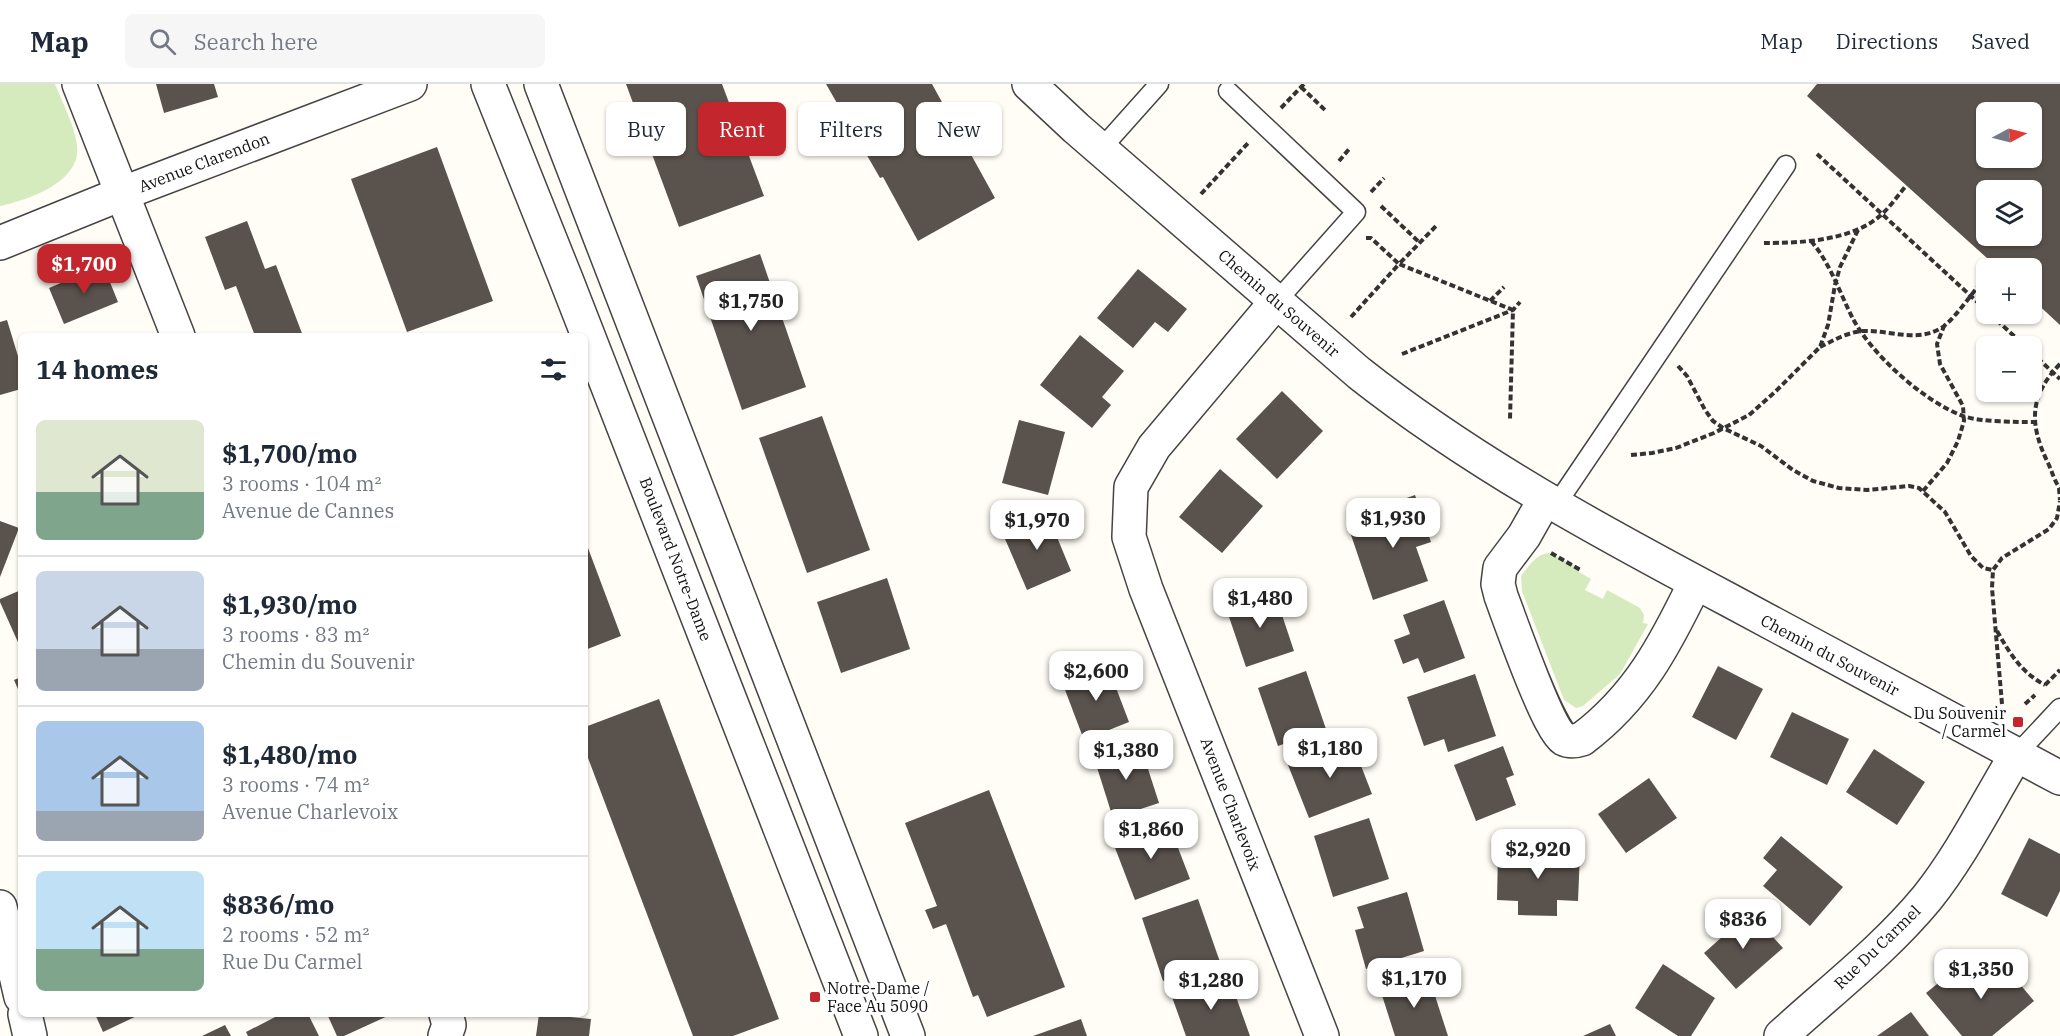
<!DOCTYPE html>
<html lang="en">
<head>
<meta charset="utf-8">
<style>
	body { margin:0; font-family:"IBM Plex Serif",serif; background:#f6f6f7; color:#1f2937; height:100vh; display:flex; flex-direction:column; font-size:22px; white-space:nowrap }
	* { box-sizing:border-box; margin:0 }
	p { font-size:20px; color:#747a83 }
	.icon { flex:none; width:33px; height:33px; fill:none; stroke:currentColor; stroke-width:2; stroke-linecap:round; stroke-linejoin:round }
	.map { position:relative; flex:1; overflow:hidden }
	.panel { position:absolute; left:18px; top:249px; width:570px; height:684px; display:flex; flex-direction:column; background:#fff; border-radius:9px; box-shadow:0 2px 4px #0004 }
	.panel>* { flex:none }
	.hud { position:absolute; left:606px; top:18px; width:570px; height:54px; display:flex; gap:12px }
	.needle { width:39px; rotate:83deg }
	.fabs { position:absolute; left:1976px; top:18px; display:grid; gap:12px }
	.fabs a { display:grid; place-items:center; width:66px; height:66px; border-radius:9px; background:#fff; box-shadow:0 2px 4px #0004; font-size:30px }
	.price { position:absolute; translate:-50% -51px; padding:0 14px; border-radius:12px; background:#fff; color:#222; font-size:20px; line-height:39px; filter:drop-shadow(0 2px 3px #0008) }
	.price::after { content:''; position:absolute; left:50%; top:36px; width:18px; height:14px; margin-left:-9px; background:inherit; clip-path:polygon(0 0,100% 0,50% 100%) }
	.price.on { background:#c4262e; color:#fff }
	ul { padding:0; list-style:none }
	li { display:flex; align-items:center; gap:18px; height:150px; padding:0 18px }
	li+li { border-top:2px solid #e0e1e3 }
	li span { display:grid; place-items:center; flex:none; width:168px; height:120px; border-radius:9px; color:#555 }
	li>.icon { margin-inline-start:auto }
	span .icon { width:72px; height:72px; fill:#fffc; stroke-width:1 }
	li b { font-size:26px }
	h2 { display:flex; justify-content:space-between; align-items:center; height:72px; padding:0 18px; font-size:26px }
	.pill { padding:0 21px; border-radius:9px; background:#fff; box-shadow:0 2px 4px #0004; font-size:21px; line-height:54px }
	.pill.on { background:#c4262e; color:#fff }
	header { display:flex; align-items:center; gap:36px; box-sizing:border-box; height:84px; padding:0 30px; background:#fff; border-bottom:2px solid #e0e1e3 }
	header strong { font-size:28px }
	nav { display:flex; gap:33px; margin-inline-start:auto; font-size:21px }
	.search { width:420px; height:54px; background:#f6f6f7; display:flex; align-items:center; gap:15px; box-sizing:border-box; padding:0 21px; border-radius:9px; color:#747a83; font-size:22px }
	.map>svg:first-child { display:block }
</style>
</head>
<body>
<header>
<strong>Map</strong>
<div class="search"><svg class="icon" aria-label="search" viewBox="0 0 24 24"><circle cx="10" cy="10" r="6"/><path d="M15 15l6 6"/></svg>Search here</div>
<nav><a>Map</a><a>Directions</a><a>Saved</a></nav>
</header>
<div class="map">
<svg width="2060" height="952" viewBox="0 0 2060 952">
	<rect width="100%" height="100%" fill="#fffdf5"/>
	<g fill="#d5ebbd">
		<path d="M0 0H55C63 20 74 40 77 61 82 98 28 116 0 122Z"/>
		<path d="M1549 469 1580 484 1579 488 1591 495 1585 506 1603 515 1607 506 1640 524 1644 531 1643 539 1648 540 1620 590 1583 622 1576 624 1564 616 1522 507 1521 492C1529 482 1536 470 1549 469Z"/>
	</g>
	<g fill="#5a524d" fill-rule="evenodd">
		<polygon points="156,0 214,0 218,13 164,29"/>
		<polygon points="626,0 722,0 764,112 679,143"/>
		<polygon points="826,0 932,0 995,114 918,157 883,93 880,94"/>
		<path d="M1817 0H2060V241L2031 214V184H1998L1807 12ZM1986 28H2031V74H1986ZM1986 106H2031V152H1986Z"/>
		<polygon points="437,63 493,217 407,248 351,95"/>
		<polygon points="247,137 265,185 276,181 303,252 255,252 236,202 225,206 205,153"/>
		<polygon points="760,170 806,303 742,326 696,192"/>
		<polygon points="103,181 118,218 64,240 49,204"/>
		<polygon points="1138,185 1187,225 1168,248 1155,238 1133,264 1097,234"/>
		<polygon points="7,236 21,282 21,305 0,311 0,238"/>
		<polygon points="1080,251 1124,287 1102,313 1111,321 1092,344 1040,301"/>
		<polygon points="1282,307 1323,347 1277,395 1236,355"/>
		<polygon points="822,332 870,466 807,489 759,354"/>
		<polygon points="1019,336 1065,348 1048,411 1002,399"/>
		<polygon points="1220,385 1263,422 1222,469 1179,433"/>
		<polygon points="1415,411 1431,458 1416,463 1428,497 1373,516 1349,445 1396,429 1393,419"/>
		<polygon points="1047,429 1071,487 1027,506 1002,448"/>
		<polygon points="0,437 19,444 0,493"/>
		<polygon points="585,456 621,552 585,566"/>
		<polygon points="887,494 910,565 841,589 817,518"/>
		<polygon points="21,506 21,565 0,518 0,515"/>
		<polygon points="1274,507 1294,567 1246,583 1226,524"/>
		<polygon points="1444,516 1465,574 1424,589 1418,574 1403,580 1394,556 1410,550 1403,531"/>
		<polygon points="1107,580 1129,638 1084,656 1062,598"/>
		<polygon points="1718,582 1763,605 1736,656 1692,633"/>
		<polygon points="1306,587 1326,645 1278,662 1258,604"/>
		<polygon points="1475,590 1496,652 1448,668 1444,655 1424,662 1407,613"/>
		<polygon points="21,593 21,612 14,596"/>
		<polygon points="659,615 779,935 733,952 693,952 585,666 585,643"/>
		<polygon points="1792,628 1849,655 1827,701 1770,673"/>
		<polygon points="1351,656 1372,710 1309,734 1288,681"/>
		<polygon points="1140,660 1159,719 1113,734 1094,674"/>
		<polygon points="1503,662 1514,691 1506,694 1516,721 1476,737 1454,681"/>
		<polygon points="1874,665 1925,698 1897,741 1846,708"/>
		<polygon points="1649,694 1677,734 1626,769 1598,730"/>
		<polygon points="989,706 1065,903 987,933 978,911 973,913 946,840 933,845 925,826 937,822 905,739"/>
		<polygon points="1369,734 1389,795 1333,813 1314,752"/>
		<polygon points="1167,735 1190,795 1135,816 1112,756"/>
		<polygon points="1781,752 1843,803 1810,842 1763,802 1777,786 1763,774"/>
		<polygon points="2029,754 2060,770 2060,807 2047,833 2001,810"/>
		<polygon points="1498,767 1580,769 1578,817 1557,816 1557,832 1518,831 1518,817 1497,816"/>
		<polygon points="1407,808 1424,867 1366,885 1355,846 1364,844 1357,823"/>
		<polygon points="1198,815 1220,878 1163,897 1142,834"/>
		<polygon points="1750,828 1783,864 1736,905 1704,869"/>
		<polygon points="1998,874 2034,917 1992,952 1962,952 1926,909 1958,883 1970,897"/>
		<polygon points="1663,880 1715,914 1691,952 1678,952 1635,924"/>
		<polygon points="1428,890 1448,952 1395,952 1380,905"/>
		<polygon points="1229,893 1250,952 1186,952 1172,913"/>
		<polygon points="1911,928 1929,952 1877,952"/>
		<polygon points="95,930 141,930 103,948"/>
		<polygon points="281,930 308,930 319,952 248,952 246,948"/>
		<polygon points="327,930 392,930 344,952 337,952"/>
		<polygon points="539,930 591,935 589,952 536,952"/>
		<polygon points="1081,935 1087,952 1033,952"/>
		<polygon points="1610,940 1616,952 1583,952"/>
		<polygon points="225,941 231,952 202,952"/>
	</g>
	<g fill="none" stroke-linecap="round" stroke-linejoin="round">
		<defs>
			<g id="service">
				<polyline points="1228,7 1356,128 1276,218"/>
				<polyline points="1101,65 1159,0"/>
				<polyline points="1556,421 1786,81"/>
				<polyline points="2016,671 2060,624"/>
			</g>
			<g id="minor">
				<polyline points="79,0 178,252"/>
				<polyline points="0,159 121,110 410,0"/>
				<polyline points="1276,218 1154,363 1131,403 1129,453 1146,505 1322,952"/>
				<path d="M1545 415 1524 452 1500 484 1498 500 1501 512C1510 536 1548 645 1564 655 1570 658 1576 657 1582 655 1638 613 1665 561 1695 499"/>
				<polyline points="0,823 21,913"/>
				<polyline points="25,930 30,952"/>
				<polyline points="445,952 449,941 446,930"/>
				<path d="M1781 952C1830 907 1884 866 1927 814 1962 770 1987 719 2016 671"/>
			</g>
			<g id="tertiary">
				<polyline points="488,0 566,195 861,952"/>
				<polyline points="541,0 908,952"/>
				<path d="M1029 0 1076 44 1359 289C1473 379 1601 448 1729 516 1840 575 1950 635 2060 694"/>
			</g>
		</defs>
		<use href="#service" stroke="#444" stroke-width="21"/>
		<use href="#minor" stroke="#444" stroke-width="36"/>
		<use href="#tertiary" stroke="#444" stroke-width="36"/>
		<g stroke="#333" stroke-width="4" stroke-dasharray="6 3" stroke-linecap="butt">
			<polyline points="1301,3 1325,26"/>
			<polyline points="1281,24 1304,0"/>
			<polyline points="1817,70 1986,226"/>
			<polyline points="1339,77 1350,64"/>
			<polyline points="1371,108 1384,94"/>
			<polyline points="1201,110 1249,58"/>
			<polyline points="1381,122 1420,159"/>
			<polyline points="1366,154 1371,154 1399,180 1437,141"/>
			<path d="M1811 157C1830 179 1839 207 1852 233 1871 270 1923 317 1963 332 1980 338 2016 338 2035 338"/>
			<path d="M1764 159C1801 159 1852 157 1881 131 1891 122 1898 111 1906 102"/>
			<polyline points="1994,184 1996,182"/>
			<polyline points="1490,217 1504,203"/>
			<polyline points="1990,230 2025,262"/>
			<polyline points="1351,233 1399,180 1513,226 1510,335"/>
			<path d="M1820 263C1834 256 1848 248 1863 247 1891 246 1919 260 1944 242 1957 232 1974 206 1986 193"/>
			<polyline points="2031,268 2060,295"/>
			<polyline points="1402,270 1513,226 1520,218"/>
			<path d="M2060 280C2029 312 2029 340 2048 379 2052 387 2055 399 2060 404"/>
			<polyline points="1678,282 1687,292 1705,326 1713,337 1723,344 1761,362 1793,386 1813,397 1839,404 1867,406 1909,402 1919,404 1945,428 1971,472 1983,484 1993,486"/>
			<polyline points="1631,371 1652,369 1676,364 1714,349 1749,331 1776,307 1820,263 1828,241 1835,201 1840,183 1858,146"/>
			<polyline points="2059,404 2060,416"/>
			<polyline points="1923,407 1947,379 1958,357 1964,337 1963,322 1940,280 1937,260 1944,242"/>
			<polyline points="1551,469 1582,487"/>
			<path d="M1997 547C2010 570 2022 589 2045 601"/>
			<polyline points="2045,601 2060,586"/>
			<polyline points="2002,620 1992,504 1993,486 2002,474 2049,445 2057,434 2060,417"/>
			<polyline points="2025,620 2035,611"/>
		</g>
		<use href="#service" stroke="#fff" stroke-width="18"/>
		<use href="#minor" stroke="#fff" stroke-width="33"/>
		<use href="#tertiary" stroke="#fff" stroke-width="33"/>
	</g>
	<g fill="#c4262e" stroke="#fff" stroke-width="2">
		<rect x="2012" y="632" width="12" height="12" rx="3"/>
		<rect x="809" y="907" width="12" height="12" rx="3"/>
	</g>
	<g text-anchor="middle" stroke-width="6" stroke-linejoin="round" paint-order="stroke">
		<g font-size="16" fill="#111" stroke="#fff">
			<text transform="translate(204 78) rotate(-21)" y="6">Avenue Clarendon</text>
			<text transform="translate(1279 219) rotate(41)" y="6">Chemin du Souvenir</text>
			<text transform="translate(676 475) rotate(69)" y="6">Boulevard Notre-Dame</text>
			<text transform="translate(1830 571) rotate(28)" y="6">Chemin du Souvenir</text>
			<text transform="translate(1231 720) rotate(69)" y="6">Avenue Charlevoix</text>
			<text transform="translate(1877 863) rotate(-44)" y="6">Rue Du Carmel</text>
		</g>
		<g font-size="16" fill="#111" stroke="#fff" text-anchor="end">
			<text x="2006" y="635">Du Souvenir<tspan x="2006" dy="18">/ Carmel</tspan></text>
			<text x="827" y="910" text-anchor="start">Notre-Dame /<tspan x="827" dy="18">Face Au 5090</tspan></text>
		</g>
	</g>
</svg>
<div class="fabs">
<a><svg class="needle" viewBox="-14 -14 28 28"><path d="M0-13l5 13h-10z" fill="#e53935"/><path d="M0 13l5-13h-10z" fill="#747a83"/></svg></a>
<a><svg class="icon" aria-label="layers" viewBox="0 0 24 24"><path d="M12 4l9 5-9 5-9-5zM3 14l9 5 9-5"/></svg></a>
<a>+</a>
<a>−</a>
</div>
<b class="price on" style="left:84px;top:211px">$1,700</b>
<b class="price" style="left:751px;top:248px">$1,750</b>
<b class="price" style="left:1393px;top:465px">$1,930</b>
<b class="price" style="left:1037px;top:467px">$1,970</b>
<b class="price" style="left:1260px;top:545px">$1,480</b>
<b class="price" style="left:1096px;top:618px">$2,600</b>
<b class="price" style="left:1330px;top:695px">$1,180</b>
<b class="price" style="left:1126px;top:697px">$1,380</b>
<b class="price" style="left:1151px;top:776px">$1,860</b>
<b class="price" style="left:1538px;top:796px">$2,920</b>
<b class="price" style="left:1743px;top:866px">$836</b>
<b class="price" style="left:1981px;top:916px">$1,350</b>
<b class="price" style="left:1414px;top:925px">$1,170</b>
<b class="price" style="left:1211px;top:927px">$1,280</b>
<div class="hud">
<a class="pill">Buy</a>
<a class="pill on">Rent</a>
<a class="pill">Filters</a>
<a class="pill">New</a>
</div>
<section class="panel">
<h2>14 homes<svg class="icon" aria-label="filters" viewBox="0 0 24 24"><path d="M4 7h16M4 17h16"/><circle cx="9" cy="7" r="2"/><circle cx="15" cy="17" r="2"/></svg></h2>
<ul>
<li><span style="background:linear-gradient(#dfe7d0 60%,#7fa58c 0)"><svg class="icon" aria-label="home" viewBox="0 0 24 24"><path d="M3 11l9-7 9 7M6 9v11h12V9"/></svg></span><div><b>$1,700/mo</b><p>3 rooms · 104 m²</p><p>Avenue de Cannes</p></div></li>
<li><span style="background:linear-gradient(#c9d6e8 65%,#9aa5b1 0)"><svg class="icon" aria-label="home" viewBox="0 0 24 24"><path d="M3 11l9-7 9 7M6 9v11h12V9"/></svg></span><div><b>$1,930/mo</b><p>3 rooms · 83 m²</p><p>Chemin du Souvenir</p></div></li>
<li><span style="background:linear-gradient(#a9c7e8 75%,#9aa5b1 0)"><svg class="icon" aria-label="home" viewBox="0 0 24 24"><path d="M3 11l9-7 9 7M6 9v11h12V9"/></svg></span><div><b>$1,480/mo</b><p>3 rooms · 74 m²</p><p>Avenue Charlevoix</p></div></li>
<li><span style="background:linear-gradient(#bfe0f5 65%,#7fa58c 0)"><svg class="icon" aria-label="home" viewBox="0 0 24 24"><path d="M3 11l9-7 9 7M6 9v11h12V9"/></svg></span><div><b>$836/mo</b><p>2 rooms · 52 m²</p><p>Rue Du Carmel</p></div></li>
</ul>
</section>
</div>
</body>
</html>
